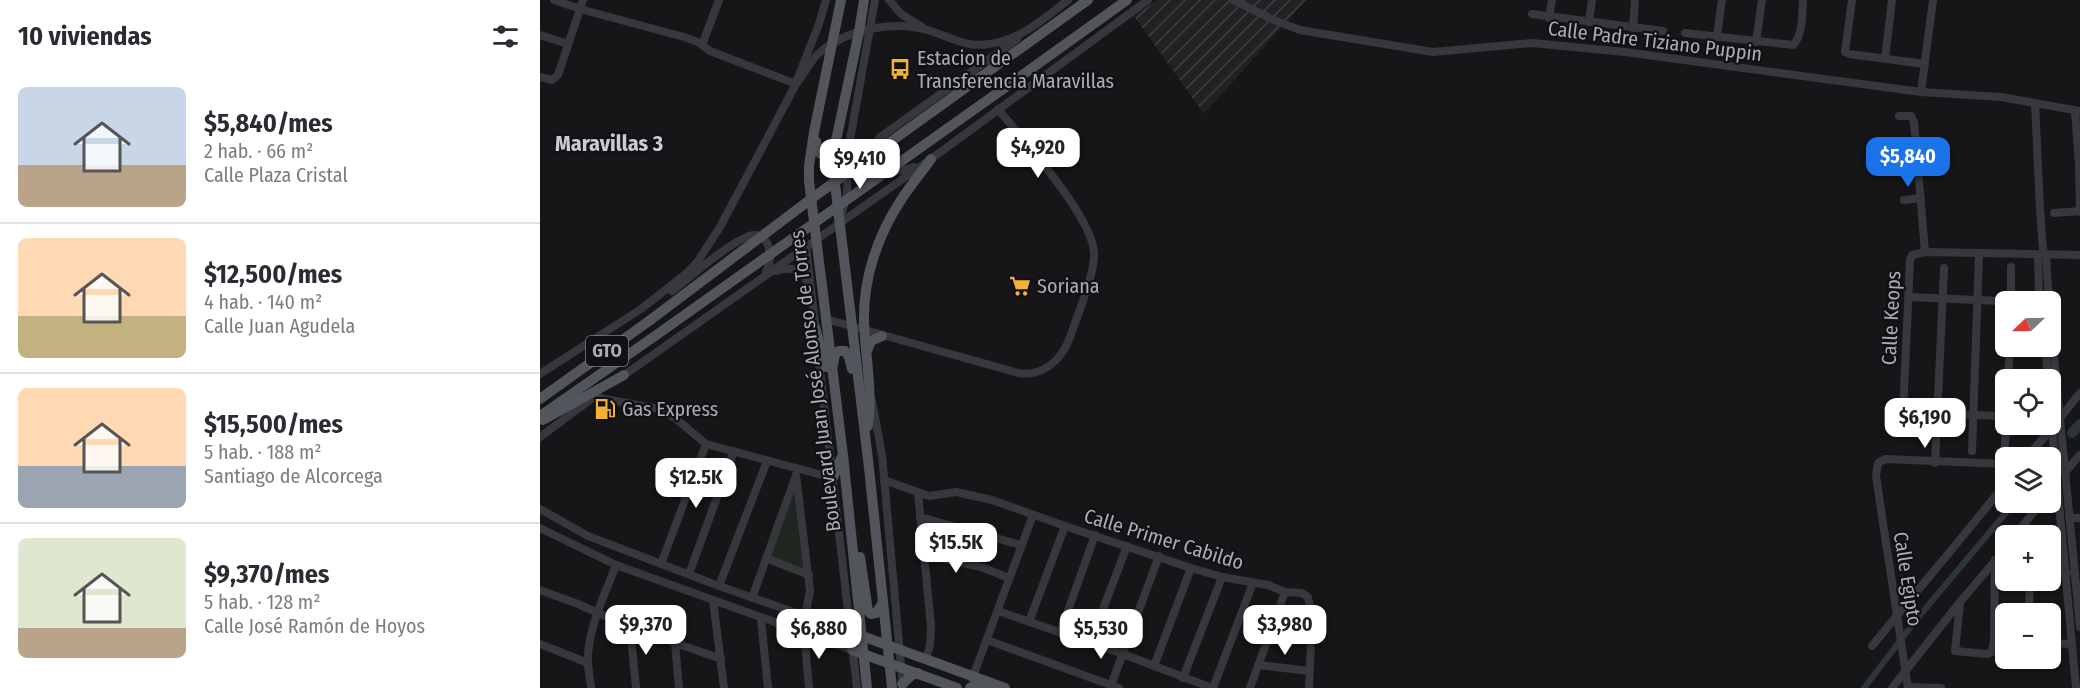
<!DOCTYPE html>
<html lang="es">
<head>
<meta charset="utf-8">
<style>
	body { margin:0; font-family:"Fira Sans Condensed",sans-serif; background:#f7f7f7; color:#2b2b33; height:100vh; display:flex; flex-direction:column; font-size:22px; white-space:nowrap }
	* { box-sizing:border-box; margin:0 }
	p { font-size:20px; color:#7c7c81 }
	.icon { flex:none; width:33px; height:33px; fill:none; stroke:currentColor; stroke-width:2; stroke-linecap:round; stroke-linejoin:round }
	.map { position:relative; flex:1; overflow:hidden }
	.panel { display:flex; flex-direction:column; background:#fff; width:540px }
	.panel>* { flex:none }
	.needle { width:39px; rotate:248deg }
	.buttons { position:absolute; left:1455px; top:291px; display:grid; gap:12px }
	.buttons a { display:grid; place-items:center; width:66px; height:66px; border-radius:9px; background:#fff; box-shadow:0 2px 4px #0004; font-size:30px }
	.price { position:absolute; translate:-50% -51px; padding:0 14px; border-radius:12px; background:#fff; color:#222; font-size:20px; line-height:39px; filter:drop-shadow(0 2px 3px #0008) }
	.price::after { content:''; position:absolute; left:50%; top:36px; width:18px; height:14px; margin-left:-9px; background:inherit; clip-path:polygon(0 0,100% 0,50% 100%) }
	.price.on { background:#1a73e8; color:#fff }
	ul { padding:0; list-style:none }
	li { display:flex; align-items:center; gap:18px; height:150px; padding:0 18px }
	li+li { border-top:2px solid #e1e1e2 }
	li span { display:grid; place-items:center; flex:none; width:168px; height:120px; border-radius:9px; color:#555 }
	li>.icon { margin-inline-start:auto }
	span .icon { width:72px; height:72px; fill:#fffc; stroke-width:1 }
	li b { font-size:26px }
	h2 { display:flex; justify-content:space-between; align-items:center; height:72px; padding:0 18px; font-size:26px }
	main { display:flex; flex:1; min-height:0 }
	.map>svg:first-child { display:block }
</style>
</head>
<body>
<main>
<section class="panel">
<h2>10 viviendas<svg class="icon" aria-label="filters" viewBox="0 0 24 24"><path d="M4 7h16M4 17h16"/><circle cx="9" cy="7" r="2"/><circle cx="15" cy="17" r="2"/></svg></h2>
<ul>
<li><span style="background:linear-gradient(#c9d6e8 65%,#b9a48a 0)"><svg class="icon" aria-label="home" viewBox="0 0 24 24"><path d="M3 11l9-7 9 7M6 9v11h12V9"/></svg></span><div><b>$5,840/mes</b><p>2 hab. · 66 m²</p><p>Calle Plaza Cristal</p></div></li>
<li><span style="background:linear-gradient(#ffd9b3 65%,#c2b280 0)"><svg class="icon" aria-label="home" viewBox="0 0 24 24"><path d="M3 11l9-7 9 7M6 9v11h12V9"/></svg></span><div><b>$12,500/mes</b><p>4 hab. · 140 m²</p><p>Calle Juan Agudela</p></div></li>
<li><span style="background:linear-gradient(#ffd9b3 65%,#9aa5b1 0)"><svg class="icon" aria-label="home" viewBox="0 0 24 24"><path d="M3 11l9-7 9 7M6 9v11h12V9"/></svg></span><div><b>$15,500/mes</b><p>5 hab. · 188 m²</p><p>Santiago de Alcorcega</p></div></li>
<li><span style="background:linear-gradient(#dfe7d0 75%,#b9a48a 0)"><svg class="icon" aria-label="home" viewBox="0 0 24 24"><path d="M3 11l9-7 9 7M6 9v11h12V9"/></svg></span><div><b>$9,370/mes</b><p>5 hab. · 128 m²</p><p>Calle José Ramón de Hoyos</p></div></li>
</ul>
</section>
<div class="map">
<svg width="1540" height="688" viewBox="0 0 1540 688">
	<defs>
		<pattern id="industrial-furrows" width="10" height="10" patternUnits="userSpaceOnUse" patternTransform="scale(1.5)"><rect width="10" height="10" fill="#222225"/><path d="M-1 1l2-2M0 10L10 0M9 11l2-2" fill="none" stroke="#3f3f43"/></pattern>
	</defs>
	<rect width="100%" height="100%" fill="#161618"/>
	<polygon fill="url(#industrial-furrows)" points="617,0 766,0 664,114 594,16"/>
	<polygon fill="#1e261f" points="253,490 255,492 265,571 231,556"/>
	<g fill="none" stroke-linecap="round" stroke-linejoin="round">
		<polyline stroke="#2c353c" stroke-width="6" points="1324,688 1376,620 1475,502"/>
		<polyline stroke="#2c353c" stroke-width="10" points="1532,433 1540,424"/>
		<g stroke="#37383d" stroke-width="8">
			<polyline points="14,0 40,9 144,37 158,42 170,51 256,84"/>
			<polyline points="349,0 361,14 382,27"/>
			<polyline points="693,0 736,21 760,30 893,52 992,43 1085,52 1381,92 1461,97 1540,111"/>
			<polyline points="1312,0 1305,52 1309,54 1385,64"/>
			<polyline points="992,14 1123,31"/>
			<polyline points="1009,18 1012,0"/>
			<polyline points="1049,22 1052,0"/>
			<polyline points="1093,28 1095,0"/>
			<path d="M1145 33 1253 45C1263 36 1262 13 1263 0"/>
			<polyline points="0,35 28,44"/>
			<polyline points="1177,37 1182,0"/>
			<polyline points="1216,42 1222,0"/>
			<polyline points="162,45 179,0"/>
			<polyline points="1345,59 1352,0"/>
			<polyline points="0,77 12,80 18,75 43,0"/>
			<polyline points="257,80 279,24 286,0"/>
			<polyline points="1381,92 1393,0"/>
			<polyline points="1495,103 1500,209 1503,249 1506,255 1509,302"/>
			<polyline points="1535,111 1539,165 1540,212"/>
			<polyline points="1359,116 1371,116 1374,122 1385,252"/>
			<polyline points="1359,147 1377,146"/>
			<path d="M374 167C356 174 340 170 335 149L339 138 477 39"/>
			<polyline points="1364,200 1381,198"/>
			<polyline points="1514,213 1540,211"/>
			<polyline points="300,220 307,194 308,151 335,0"/>
			<polyline points="266,246 276,332"/>
			<polyline points="1498,255 1499,302"/>
			<polyline points="1471,267 1471,302"/>
			<path d="M236 271C251 266 261 269 268 283"/>
			<path d="M132 291C152 276 187 244 209 236 230 229 234 259 226 272"/>
			<polyline points="1369,297 1482,302"/>
			<polyline points="1510,314 1540,627"/>
			<path d="M286 319 478 373C503 377 522 360 530 337 537 316 555 274 554 253 553 217 482 139 458 109"/>
			<polyline points="1505,346 1508,380"/>
			<polyline points="278,353 317,688"/>
			<path d="M0 374 101 309 147 273 158 261 180 227 256 84C264 74 269 63 278 54 305 30 351 20 387 30 409 36 425 48 449 44 480 40 504 19 528 0"/>
			<polyline points="80,378 391,159 608,0"/>
			<polyline points="1468,380 1470,346"/>
			<polyline points="54,397 119,409 135,418 166,444 293,478"/>
			<polyline points="332,401 342,455 363,687"/>
			<polyline points="1510,406 1536,688"/>
			<polyline points="1466,416 1363,413 1370,260 1372,255 1385,252 1540,255"/>
			<polyline points="1520,418 1540,393"/>
			<polyline points="0,437 58,394"/>
			<polyline points="1432,451 1439,254"/>
			<polyline points="1486,458 1513,427"/>
			<polyline points="1395,463 1404,268"/>
			<polyline points="1464,464 1466,424"/>
			<polyline points="1525,472 1540,455"/>
			<polyline points="256,475 270,591 265,617"/>
			<polyline points="344,480 389,496 416,492 452,500 525,526 651,568 682,577 728,585 745,592 762,593 768,597 772,617 769,688"/>
			<polyline points="378,493 391,626 390,645 386,660"/>
			<polyline points="0,509 48,536 179,586 311,632"/>
			<polyline points="380,517 481,545"/>
			<polyline points="1530,518 1540,518"/>
			<polyline points="0,528 76,565 312,650"/>
			<polyline points="1475,536 1501,502"/>
			<polyline points="383,554 441,567 469,578"/>
			<polyline points="226,558 269,575"/>
			<polyline points="121,564 166,444"/>
			<polyline points="1510,572 1527,573"/>
			<polyline points="149,574 194,451"/>
			<polyline points="179,586 227,461"/>
			<polyline points="0,590 38,604 90,627 181,659"/>
			<polyline points="212,598 255,478"/>
			<polyline points="173,600 184,688"/>
			<polyline points="1420,603 1415,651 1447,654 1452,652 1454,641 1455,560"/>
			<polyline points="458,611 583,654 672,688"/>
			<polyline points="1489,614 1490,580"/>
			<polyline points="221,619 228,688"/>
			<polyline points="489,622 525,526"/>
			<polyline points="90,627 96,688"/>
			<polyline points="264,633 269,688"/>
			<polyline points="520,633 555,535"/>
			<polyline points="447,640 579,688"/>
			<polyline points="1454,641 1466,641"/>
			<polyline points="135,643 139,688"/>
			<polyline points="550,643 587,546"/>
			<polyline points="1510,643 1532,644"/>
			<polyline points="0,644 48,663"/>
			<path d="M1332 646C1376 592 1422 538 1466 483"/>
			<polyline points="718,665 770,671"/>
			<polyline points="614,666 651,568"/>
			<polyline points="643,678 682,577"/>
			<polyline points="432,679 493,515"/>
			<polyline points="1368,687 1401,688"/>
			<path d="M51 688C50 677 47 666 48 655 50 624 65 594 76 565"/>
			<polyline points="570,688 619,556"/>
			<polyline points="673,688 713,583"/>
			<polyline points="710,688 745,592"/>
			<polyline points="1352,688 1420,602 1466,548"/>
			<polyline points="1368,688 1340,503 1336,475 1338,463 1345,459 1466,464"/>
		</g>
		<g stroke="#53555c" stroke-width="10">
			<polyline points="301,0 274,132 269,166 269,181 303,455 327,688"/>
			<polyline points="324,0 319,32 294,150 293,167 329,468 352,688"/>
			<polyline points="453,68 548,0"/>
			<polyline points="463,89 587,0"/>
			<path d="M276 141 278 152C289 160 297 157 308 151"/>
			<polyline points="275,327 286,367"/>
			<polyline points="327,351 331,341 342,336"/>
			<polyline points="293,365 295,354 299,351 305,351 309,357 312,369"/>
			<polyline points="0,399 109,321"/>
			<polyline points="0,416 115,336"/>
			<polyline points="3,420 84,375"/>
			<path d="M328 426C333 390 325 356 324 321 323 278 338 235 361 200 370 186 381 173 391 159"/>
			<polyline points="293,478 301,458"/>
			<polyline points="320,557 328,611 331,614 336,613 342,604"/>
			<polyline points="311,632 465,688"/>
			<polyline points="312,650 417,688"/>
			<polyline points="362,684 372,675 378,673"/>
			<polyline points="430,688 438,683 448,686"/>
		</g>
		<g stroke="#53555c" stroke-width="10">
			<polyline points="109,321 271,199 453,68"/>
			<polyline points="115,336 463,89"/>
		</g>
	</g>
	<defs>
		<symbol id="bus-bare" viewBox="-9 -9 18 18"><path d="M-5-6H5V4H4V6H2V4H-2V6H-4V4H-5ZM-3.5-4V0h7V-4ZM-3.5 1.2v1.5H-2V1.2ZM2 1.2v1.5H3.5V1.2Z" fill="#f2b134" stroke="#111113" stroke-width="2.5" paint-order="stroke"/></symbol>
		<symbol id="supermarket-bare" viewBox="-9 -9 18 18"><path d="M-6-5.5h2.5l.6 2H6L4.5 2H-2.5L-4.4-4H-6ZM-1.5 3.2a1.3 1.3 0 1 0 .1 0ZM3 3.2a1.3 1.3 0 1 0 .1 0Z" fill="#f2b134" stroke="#111113" stroke-width="2.5" paint-order="stroke"/></symbol>
		<symbol id="fuel-bare" viewBox="-9 -9 18 18"><path d="M-5.5-6h7V0h2V4h1.3V-2.5L3-4.5l.8-.8L6-3V5H2.5V1h-1V6h-7ZM-4.2-4.7v3.2H.2V-4.7Z" fill="#f2b134" stroke="#111113" stroke-width="2.5" paint-order="stroke"/></symbol>
	</defs>
	<g fill-rule="evenodd">
		<use href="#bus-bare" x="345" y="54" width="30" height="30"/>
		<use href="#supermarket-bare" x="465" y="271" width="30" height="30"/>
		<use href="#fuel-bare" x="50" y="394" width="30" height="30"/>
	</g>
	<g text-anchor="middle" stroke-width="4.5" stroke-linejoin="round" paint-order="stroke">
		<rect fill="#111113" stroke="#7b7e86" stroke-width="1.5" x="46" y="336" width="42" height="30" rx="4.5"/>
		<g font-size="18" font-weight="bold" fill="#a8adb8">
			<text x="67" y="357">GTO</text>
		</g>
		<g font-size="20" fill="#a8adb8" stroke="#111113">
			<text transform="translate(1115 41) rotate(7)" y="7">Calle Padre Tiziano Puppin</text>
			<text transform="translate(1351 318) rotate(-87)" y="7">Calle Keops</text>
			<text transform="translate(275 381) rotate(-97)" y="7">Boulevard Juan José Alonso de Torres</text>
			<text transform="translate(624 539) rotate(17)" y="7">Calle Primer Cabildo</text>
			<text transform="translate(1368 579) rotate(81)" y="7">Calle Egipto</text>
		</g>
		<g font-size="20" fill="#a8adb8" stroke="#111113" text-anchor="start">
			<text x="377" y="65">Estacion de<tspan x="377" dy="23">Transferencia Maravillas</tspan></text>
			<text x="497" y="293">Soriana</text>
			<text x="82" y="416">Gas Express</text>
		</g>
		<g font-size="22" font-weight="bold" fill="#c9ccd4" stroke="#111113">
			<text x="69" y="151">Maravillas 3</text>
		</g>
	</g>
</svg>
<div class="buttons">
<a><svg class="needle" viewBox="-14 -14 28 28"><path d="M0-13l5 13h-10z" fill="#e53935"/><path d="M0 13l5-13h-10z" fill="#7c7c81"/></svg></a>
<a><svg class="icon" aria-label="locate" viewBox="0 0 24 24"><circle cx="12" cy="12" r="6"/><path d="M12 2v4M12 18v4M2 12h4M18 12h4"/></svg></a>
<a><svg class="icon" aria-label="layers" viewBox="0 0 24 24"><path d="M12 4l9 5-9 5-9-5zM3 14l9 5 9-5"/></svg></a>
<a>+</a>
<a>−</a>
</div>
<b class="price" style="left:498px;top:179px">$4,920</b>
<b class="price on" style="left:1368px;top:188px">$5,840</b>
<b class="price" style="left:320px;top:190px">$9,410</b>
<b class="price" style="left:1385px;top:449px">$6,190</b>
<b class="price" style="left:156px;top:509px">$12.5K</b>
<b class="price" style="left:416px;top:574px">$15.5K</b>
<b class="price" style="left:106px;top:656px">$9,370</b>
<b class="price" style="left:745px;top:656px">$3,980</b>
<b class="price" style="left:279px;top:660px">$6,880</b>
<b class="price" style="left:561px;top:660px">$5,530</b>
</div>
</main>
</body>
</html>
